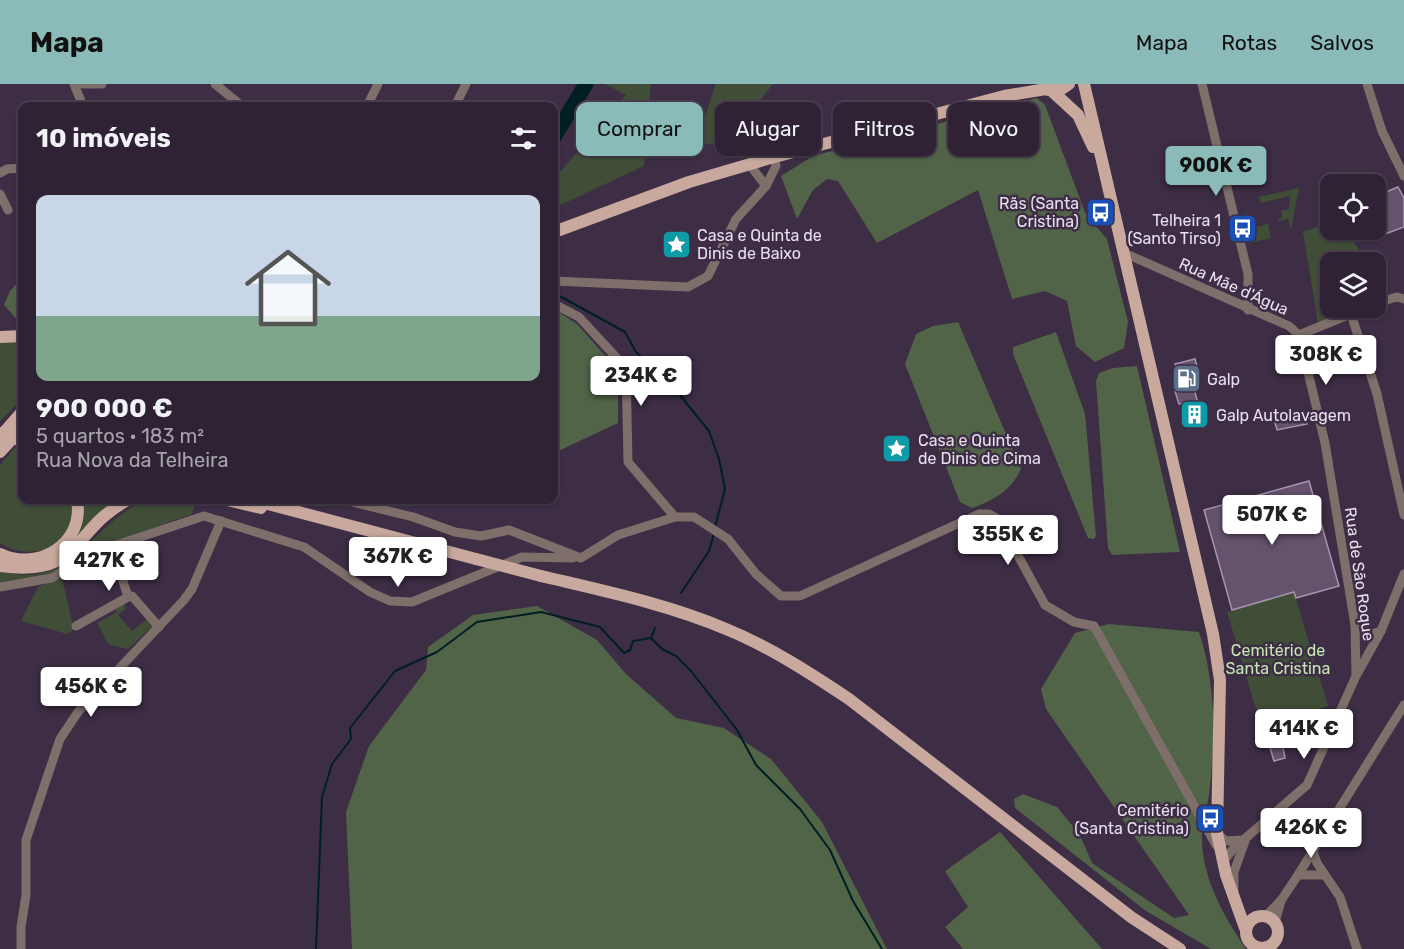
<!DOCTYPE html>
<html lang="pt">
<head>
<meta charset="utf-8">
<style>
	body { margin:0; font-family:Rubik,sans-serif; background:#362a3c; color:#f1f3f6; height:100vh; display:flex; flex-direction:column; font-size:22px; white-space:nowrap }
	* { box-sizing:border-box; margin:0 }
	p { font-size:20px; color:#a7a4ac }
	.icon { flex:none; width:33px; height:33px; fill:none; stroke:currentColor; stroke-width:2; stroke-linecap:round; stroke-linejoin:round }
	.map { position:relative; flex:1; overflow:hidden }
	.drawer { position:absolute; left:18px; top:18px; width:540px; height:402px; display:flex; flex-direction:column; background:#2e2234; border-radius:12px; box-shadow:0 2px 4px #0004,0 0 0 2px #493f4f }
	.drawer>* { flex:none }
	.banner { position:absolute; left:576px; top:18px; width:570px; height:54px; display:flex; gap:12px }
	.buttons { position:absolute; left:1320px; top:90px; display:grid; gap:12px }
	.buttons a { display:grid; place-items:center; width:66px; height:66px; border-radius:12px; background:#2e2234; box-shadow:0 2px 4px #0004,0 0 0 2px #493f4f; font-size:30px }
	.price { position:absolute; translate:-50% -51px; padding:0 14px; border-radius:6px; background:#fff; color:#222; font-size:20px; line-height:39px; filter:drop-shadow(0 2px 3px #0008) }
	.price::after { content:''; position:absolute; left:50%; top:36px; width:18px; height:14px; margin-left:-9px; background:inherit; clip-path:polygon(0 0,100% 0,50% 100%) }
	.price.on { background:#8bbbb9; color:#111 }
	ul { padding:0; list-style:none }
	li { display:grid; align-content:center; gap:12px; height:318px; padding:0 18px }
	li span { display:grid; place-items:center; height:186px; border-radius:12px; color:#555 }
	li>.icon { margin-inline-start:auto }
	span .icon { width:108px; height:108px; fill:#fffc; stroke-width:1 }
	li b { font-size:26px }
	h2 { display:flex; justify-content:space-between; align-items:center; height:72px; padding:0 18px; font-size:26px }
	.chip { padding:0 21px; border-radius:12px; background:#2e2234; box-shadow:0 2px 4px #0004,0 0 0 2px #493f4f; font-size:21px; line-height:54px }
	.chip.on { background:#8bbbb9; color:#111 }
	header { display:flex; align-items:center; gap:36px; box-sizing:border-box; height:84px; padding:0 30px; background:#8bbbb9; color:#111 }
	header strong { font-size:28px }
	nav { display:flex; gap:33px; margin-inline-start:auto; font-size:21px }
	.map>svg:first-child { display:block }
</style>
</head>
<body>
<header>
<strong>Mapa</strong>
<nav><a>Mapa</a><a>Rotas</a><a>Salvos</a></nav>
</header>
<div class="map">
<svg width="1404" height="865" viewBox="0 0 1404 865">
	<rect width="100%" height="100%" fill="#3d2d45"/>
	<g fill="#404e38">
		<polygon points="605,0 651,0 644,82 554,124 554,95 626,11"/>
		<polygon points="716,0 773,0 728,58 695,61"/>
		<polygon points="1299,104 1291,146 1288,135 1279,137 1278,135 1282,133 1281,127 1289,125 1290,112 1261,119 1259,113"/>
		<polygon points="1248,129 1252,144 1268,140 1271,154 1247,160 1240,131"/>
		<polygon points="1330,138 1330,146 1348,146 1365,178 1330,178 1330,224 1356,224 1318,239 1303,148"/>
		<polygon points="22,255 22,315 0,337 0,256"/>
		<path d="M22 355V416H73C77 460 36 481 0 459V381Z"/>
		<path d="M83 416H120L63 468C75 452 88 436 83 416Z"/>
		<path d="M145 416H169L195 420 192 430 80 470 52 490 0 499V486C68 510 92 439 145 416Z"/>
		<polygon points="62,494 74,546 67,550 21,537 38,503"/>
		<polygon points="1294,508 1328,622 1261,642 1227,528"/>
		<polygon points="123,519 126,524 118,531 132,547 147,535 153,542 128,565 109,561 97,539 117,528 114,525"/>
	</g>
	<g fill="#526447">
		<polygon points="1037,14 1045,21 1086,131 1107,155 1128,238 1124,264 1095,278 1076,262 1067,217 1045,207 1012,215 978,106 877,159 838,97 827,95 813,106 797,135 781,92 813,72"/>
		<polygon points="22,194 22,241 4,221 10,207"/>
		<polygon points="554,225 577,240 618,286 618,339 554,369"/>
		<path d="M958 238 1021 385C1012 406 993 417 972 424L960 418 905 280 916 250 933 242Z"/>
		<polygon points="1056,248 1085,330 1096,452 1094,455 1088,454 1013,270 1013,263"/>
		<polygon points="1137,282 1180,468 1112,471 1108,464 1096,297 1099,289 1113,284"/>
		<polygon points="537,522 597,556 626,590 676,634 724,644 771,675 822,738 887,865 352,865 346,728 369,662 426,586 428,563 473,531"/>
		<path d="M1109 540 1199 548C1216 599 1216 657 1209 711 1207 724 1202 738 1202 751 1201 793 1224 832 1246 865H1211L1146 827 1015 724 1014 715 1023 710 1057 723 1080 751 1092 779 1174 834 1189 831 1046 625 1041 605 1075 549Z"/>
		<polygon points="1000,748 1102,865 963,865 945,843 968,823 945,787"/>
	</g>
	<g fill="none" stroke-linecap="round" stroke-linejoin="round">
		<g stroke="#001f23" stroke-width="2">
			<polyline points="554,209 625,248 636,268 671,300 709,347 719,375 725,405 715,443"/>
			<polyline points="681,509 709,467 714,449"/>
			<polyline points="655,544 651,554 662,565 676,572 691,587 737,646 756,681 800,725 830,766 853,817 882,865"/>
			<polyline points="316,865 322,713 332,680 351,655 350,644 395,587 437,568 477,538 541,528 600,543 624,569 630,566 633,557 651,554"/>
		</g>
		<polyline stroke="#001f23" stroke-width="15" points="554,53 586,0"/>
	</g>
	<g fill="#65536e" stroke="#a693b1" stroke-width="1.5">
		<polygon points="1398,103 1404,114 1404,143 1377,153 1374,146 1376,112"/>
		<polygon points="1195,275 1198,286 1189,288 1202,333 1190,336 1185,319 1179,320 1174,304 1184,302 1175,280"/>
		<polygon points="1304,328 1307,340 1277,346 1274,335"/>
		<polygon points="1309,397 1339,502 1296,514 1294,508 1232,526 1204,426"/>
		<polygon points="1281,653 1285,674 1274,677 1268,657"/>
	</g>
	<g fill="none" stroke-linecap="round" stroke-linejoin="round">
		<g stroke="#7f6f6a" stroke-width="9">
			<polyline points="74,0 83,22"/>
			<polyline points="83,0 102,0"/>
			<polyline points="215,0 242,22"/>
			<polyline points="1202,0 1248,190 1248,226"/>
			<polyline points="1367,0 1382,47 1404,92"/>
			<polyline points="367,22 378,0"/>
			<polyline points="455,22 466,0"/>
			<polyline points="749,80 766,102"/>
			<polyline points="0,89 7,85 22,84"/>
			<polyline points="0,110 8,126"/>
			<polyline points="1122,168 1289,242 1299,251"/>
			<polyline points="554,197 688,203 708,192 736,135 766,102 776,82 774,73"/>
			<polyline points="1376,219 1397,213 1404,215"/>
			<polyline points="554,220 579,233 626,284 628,378 675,433"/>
			<polyline points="1351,230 1377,310 1404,431"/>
			<polyline points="1299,251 1325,359 1355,541 1356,590"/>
			<polyline points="1299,251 1365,224"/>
			<polyline points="344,416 413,433 455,448 481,452 509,446 581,474 618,451 675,433 694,433 728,455 756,490 781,512 800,512 979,430 989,430 998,435 1045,521 1074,538 1094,542 1216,761"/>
			<polyline points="0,503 52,494 89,470 204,432 304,463 370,508 390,517 412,518 522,473 573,474"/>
			<polyline points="132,512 159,543"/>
			<polyline points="1355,541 1371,550 1381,547"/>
			<polyline points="76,542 128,513 112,462"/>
			<polyline points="1217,749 1226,757 1243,756"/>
			<polyline points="1312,765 1317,779 1340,813 1357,865"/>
			<polyline points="1223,778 1233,765 1307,701 1356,592 1381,547 1404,490"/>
			<polyline points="1298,791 1324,791"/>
			<polyline points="1234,807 1234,788 1245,757"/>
			<polyline points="1266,832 1282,815 1298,791 1404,621"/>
			<polyline points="1275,838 1281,817"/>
			<polyline points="21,865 21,843 26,811 26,756 60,655 78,628 184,516 192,505 221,437"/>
		</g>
		<g stroke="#c9a99e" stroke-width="12">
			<polyline points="1084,0 1213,550 1220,596 1217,749 1226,791 1245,844"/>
			<polyline points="1048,6 1060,6 1069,0"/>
			<polyline points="1052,7 1078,31 1093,63"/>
			<polyline points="554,148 689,98 767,75 1004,12 1046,5"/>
			<polyline points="0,253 22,252"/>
			<polyline points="0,353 22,328"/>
			<polyline points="0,368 22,344"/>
			<polyline points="227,416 261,424"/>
			<polyline points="253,416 476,475"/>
			<path d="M0 470C38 488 85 460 77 416"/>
			<path d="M0 482C83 494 71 445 128 416"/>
			<path d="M541 492C604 507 667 520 726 545 770 563 810 589 849 615L1131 833 1180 865"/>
			<circle cx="1262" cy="848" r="16"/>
		</g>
		<g stroke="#c9a99e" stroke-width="12">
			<polyline points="0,349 22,357"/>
			<polyline points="476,475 541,492"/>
		</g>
	</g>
	<defs>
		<symbol id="bus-square" viewBox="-11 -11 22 22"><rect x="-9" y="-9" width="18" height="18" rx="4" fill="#1a4fb4" stroke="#3d2d45"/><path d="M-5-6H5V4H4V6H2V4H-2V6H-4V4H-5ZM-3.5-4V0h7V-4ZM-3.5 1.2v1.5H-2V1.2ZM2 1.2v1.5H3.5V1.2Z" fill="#fff"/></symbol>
		<symbol id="sight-square" viewBox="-11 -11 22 22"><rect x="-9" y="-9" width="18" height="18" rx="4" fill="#0f9aa8" stroke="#3d2d45"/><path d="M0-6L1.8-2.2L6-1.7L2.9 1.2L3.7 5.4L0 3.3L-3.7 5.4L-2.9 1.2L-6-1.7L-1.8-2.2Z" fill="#fff"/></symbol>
		<symbol id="fuel-square" viewBox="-11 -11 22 22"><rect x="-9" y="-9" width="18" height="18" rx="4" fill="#5c6f8a" stroke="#3d2d45"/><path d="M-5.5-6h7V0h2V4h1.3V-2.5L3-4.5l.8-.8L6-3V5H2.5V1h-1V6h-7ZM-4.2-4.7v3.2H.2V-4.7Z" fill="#fff"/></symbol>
		<symbol id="building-square" viewBox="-11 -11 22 22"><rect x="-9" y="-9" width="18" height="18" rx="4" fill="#0f9aa8" stroke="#3d2d45"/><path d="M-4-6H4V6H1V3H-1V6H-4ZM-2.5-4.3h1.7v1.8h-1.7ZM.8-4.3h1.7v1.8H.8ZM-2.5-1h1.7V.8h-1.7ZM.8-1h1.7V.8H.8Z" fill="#fff"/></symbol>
	</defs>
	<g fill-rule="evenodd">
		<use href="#bus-square" x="1084" y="112" width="33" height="33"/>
		<use href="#bus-square" x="1226" y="128" width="33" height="33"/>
		<use href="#sight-square" x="660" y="144" width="33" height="33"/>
		<use href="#fuel-square" x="1170" y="278" width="33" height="33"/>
		<use href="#building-square" x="1178" y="314" width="33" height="33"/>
		<use href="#sight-square" x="880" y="348" width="33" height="33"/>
		<use href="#bus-square" x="1194" y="718" width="33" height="33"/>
	</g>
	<g text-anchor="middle" stroke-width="5" stroke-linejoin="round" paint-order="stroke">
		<g font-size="16" fill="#e9dfef" stroke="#3d2d45" text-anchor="start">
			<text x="1079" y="125" text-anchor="end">Rãs (Santa<tspan x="1079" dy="18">Cristina)</tspan></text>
			<text x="1221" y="142" text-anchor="end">Telheira 1<tspan x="1221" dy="18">(Santo Tirso)</tspan></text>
			<text x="697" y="157">Casa e Quinta de<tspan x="697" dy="18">Dinis de Baixo</tspan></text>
			<text x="1207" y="301">Galp</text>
			<text x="1216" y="337">Galp Autolavagem</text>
			<text x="918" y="362">Casa e Quinta<tspan x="918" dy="18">de Dinis de Cima</tspan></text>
			<text x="1189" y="732" text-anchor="end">Cemitério<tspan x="1189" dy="18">(Santa Cristina)</tspan></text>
		</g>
		<g font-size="16" fill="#e9dfef" stroke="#3d2d45">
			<text transform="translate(1234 202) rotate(24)" y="6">Rua Mãe d'Água</text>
			<text transform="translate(1360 490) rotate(82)" y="6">Rua de São Roque</text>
		</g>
		<g font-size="16" fill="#c6e7b2" stroke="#3d2d45">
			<text x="1278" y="572">Cemitério de<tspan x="1278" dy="18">Santa Cristina</tspan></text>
		</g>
	</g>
</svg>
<div class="buttons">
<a><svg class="icon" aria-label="locate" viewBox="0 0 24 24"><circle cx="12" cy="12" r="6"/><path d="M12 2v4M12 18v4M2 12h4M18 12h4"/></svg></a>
<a><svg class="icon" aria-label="layers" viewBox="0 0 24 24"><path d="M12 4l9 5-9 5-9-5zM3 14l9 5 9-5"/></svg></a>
</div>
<b class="price on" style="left:1216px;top:113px">900K €</b>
<b class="price" style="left:1326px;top:302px">308K €</b>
<b class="price" style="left:641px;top:323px">234K €</b>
<b class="price" style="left:1272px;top:462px">507K €</b>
<b class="price" style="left:1008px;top:482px">355K €</b>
<b class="price" style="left:398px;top:504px">367K €</b>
<b class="price" style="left:109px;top:508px">427K €</b>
<b class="price" style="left:91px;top:634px">456K €</b>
<b class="price" style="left:1304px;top:676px">414K €</b>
<b class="price" style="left:1311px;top:775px">426K €</b>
<div class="banner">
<a class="chip on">Comprar</a>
<a class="chip">Alugar</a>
<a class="chip">Filtros</a>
<a class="chip">Novo</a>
</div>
<section class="drawer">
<h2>10 imóveis<svg class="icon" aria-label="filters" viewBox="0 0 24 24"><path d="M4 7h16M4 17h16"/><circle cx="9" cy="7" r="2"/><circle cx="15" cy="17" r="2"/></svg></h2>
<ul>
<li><span style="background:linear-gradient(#c9d6e8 65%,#7fa58c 0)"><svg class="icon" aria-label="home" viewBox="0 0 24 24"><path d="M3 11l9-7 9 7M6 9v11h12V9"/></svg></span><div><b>900 000 €</b><p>5 quartos · 183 m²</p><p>Rua Nova da Telheira</p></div></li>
</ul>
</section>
</div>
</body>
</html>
